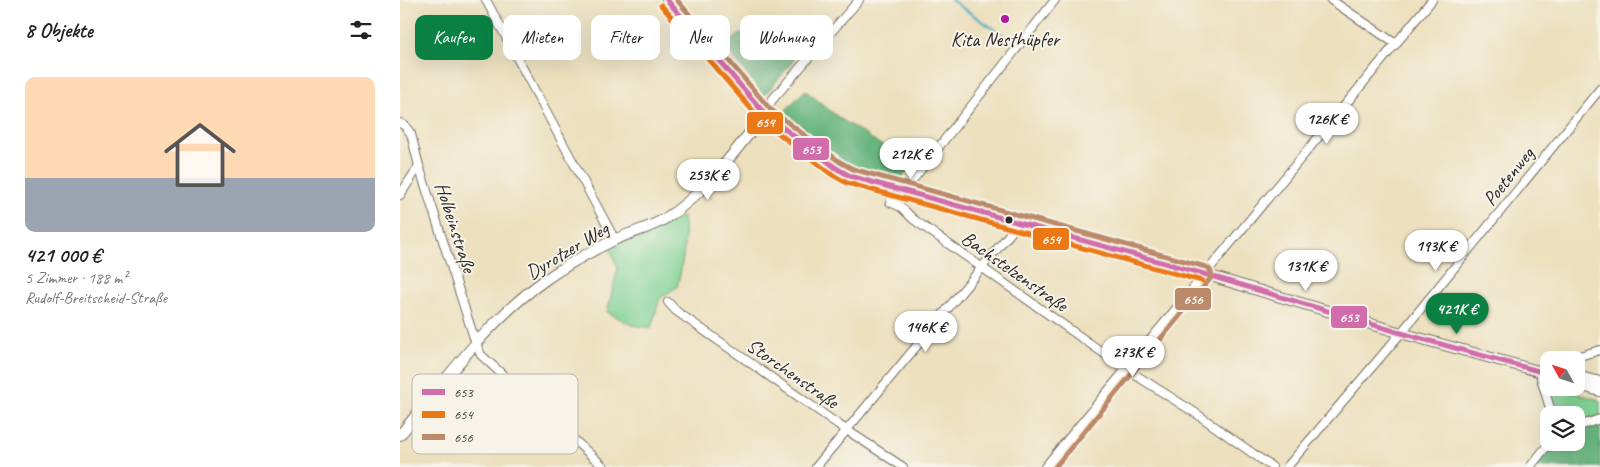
<!DOCTYPE html>
<html lang="de">
<head>
<meta charset="utf-8">
<style>
	body { margin:0; font-family:Caveat,sans-serif; background:#f2f2f2; color:#202124; height:100vh; display:flex; flex-direction:column; font-size:19px; white-space:nowrap }
	* { box-sizing:border-box; margin:0 }
	p { font-size:16px; color:#757577 }
	.icon { flex:none; width:28px; height:28px; fill:none; stroke:currentColor; stroke-width:2; stroke-linecap:round; stroke-linejoin:round }
	.map { position:relative; flex:1; overflow:hidden }
	.details { display:flex; flex-direction:column; background:#fff; width:400px }
	.details>* { flex:none }
	.banner { position:absolute; left:15px; top:15px; width:475px; height:45px; display:flex; gap:10px }
	.needle { width:32px; rotate:310deg }
	.controls { position:absolute; left:1140px; top:351px; display:grid; gap:10px }
	.controls a { display:grid; place-items:center; width:45px; height:45px; border-radius:10px; background:#fff; box-shadow:0 5px 20px #0002; font-size:25px }
	.price { position:absolute; translate:-50% -42px; padding:0 11px; border-radius:18px; background:#fff; color:#222; font-size:16px; line-height:32px; filter:drop-shadow(0 1px 2px #0008) }
	.price::after { content:''; position:absolute; left:50%; top:30px; width:15px; height:11px; margin-left:-8px; background:inherit; clip-path:polygon(0 0,100% 0,50% 100%) }
	.price.on { background:#0b8043; color:#fff }
	ul { padding:0; list-style:none }
	li { display:grid; align-content:center; gap:10px; height:265px; padding:0 25px }
	li span { display:grid; place-items:center; height:155px; border-radius:10px; color:#555 }
	li>.icon { margin-inline-start:auto }
	span .icon { width:90px; height:90px; fill:#fffc; stroke-width:1 }
	li b { font-size:21px }
	h2 { display:flex; justify-content:space-between; align-items:center; height:60px; padding:0 25px; font-size:21px }
	.tag { padding:0 18px; border-radius:10px; background:#fff; box-shadow:0 5px 20px #0002; font-size:18px; line-height:45px }
	.tag.on { background:#0b8043; color:#fff }
	main { display:flex; flex:1; min-height:0 }
	.map>svg:first-child { display:block }
</style>
</head>
<body>
<main>
<section class="details">
<h2>8 Objekte<svg class="icon" aria-label="filters" viewBox="0 0 24 24"><path d="M4 7h16M4 17h16"/><circle cx="9" cy="7" r="2"/><circle cx="15" cy="17" r="2"/></svg></h2>
<ul>
<li><span style="background:linear-gradient(#ffd9b3 65%,#9aa5b1 0)"><svg class="icon" aria-label="home" viewBox="0 0 24 24"><path d="M3 11l9-7 9 7M6 9v11h12V9"/></svg></span><div><b>421 000 €</b><p>5 Zimmer · 188 m²</p><p>Rudolf-Breitscheid-Straße</p></div></li>
</ul>
</section>
<div class="map">
<svg width="1200" height="467" viewBox="0 0 1200 467">
	<rect width="100%" height="100%" fill="#f7f3e8"/>
	<filter id="ink" filterUnits="userSpaceOnUse"><feTurbulence type="fractalNoise" baseFrequency=".02" numOctaves="2"/><feDisplacementMap in="SourceGraphic" scale="10" xChannelSelector="R" yChannelSelector="G"/><feConvolveMatrix kernelMatrix="1 2 1 2 8 2 1 2 1" color-interpolation-filters="sRGB"/></filter>
	<filter id="wash" filterUnits="userSpaceOnUse"><feTurbulence type="fractalNoise" baseFrequency=".0096" numOctaves="4" result="noise"/><feDisplacementMap in="SourceGraphic" scale="20" xChannelSelector="R" yChannelSelector="G"/><feGaussianBlur stdDeviation="1.12" result="paint"/><feColorMatrix in="noise" values="0 0 0 0 0 0 0 0 0 0 0 0 0 0 0 0 0 1.4 0 .05"/><feComposite in="paint" operator="in"/></filter>
	<g filter="url(#wash)">
		<rect width="100%" height="100%" fill="#ece0be"/>
		<g fill="#81d395" stroke="#567f60">
			<path d="M283 216C287 239 283 264 277 287L260 298 251 328 232 325 207 312 218 268 210 249Z"/>
			<polygon points="1146,385 1149,385 1149,388 1156,388 1200,400 1200,416 1176,425 1176,415 1155,415"/>
		</g>
		<g fill="#68b57e" stroke="#4a7054">
			<polygon points="352,25 394,60 364,96 325,46"/>
			<polygon points="405,90 438,117 512,165 500,180 455,169 442,161 385,111"/>
			<polygon points="1200,424 1200,467 1134,467 1155,443 1176,442 1176,432"/>
		</g>
		<g fill="none" stroke-linecap="round" stroke-linejoin="round">
			<polyline stroke="#40a8c0" stroke-width="2.5" points="551,0 610,40"/>
		</g>
	</g>
	<g filter="url(#ink)">
		<g fill="none" stroke-linecap="round" stroke-linejoin="round">
			<defs>
				<g id="street">
					<polyline points="86,0 215,240"/>
					<polyline points="931,0 996,44"/>
					<polyline points="365,114 372,100 459,0"/>
					<polyline points="0,123 5,126 11,134 19,166 76,344 81,355 204,467"/>
					<polyline points="504,191 655,0"/>
					<polyline points="0,195 19,166"/>
					<polyline points="490,202 501,207 513,219 726,369 797,414 872,467"/>
					<polyline points="268,302 276,311 439,425 503,467"/>
					<polyline points="1166,360 1200,350"/>
					<polyline points="1149,369 1141,378 1152,415"/>
					<polyline points="1176,427 1200,419"/>
					<polyline points="416,467 618,224"/>
					<polyline points="645,467 1032,0"/>
					<polyline points="887,467 1001,333 1200,89"/>
					<polyline points="1130,467 1150,442"/>
				</g>
				<g id="secondary">
					<polyline points="267,0 365,114 436,168 450,176 804,274 1001,333 1149,374"/>
					<polyline points="1176,376 1200,382"/>
					<polyline points="1176,384 1200,391"/>
					<path d="M0 435C45 381 87 321 145 280 166 265 190 252 214 240 231 232 251 228 266 218 306 193 336 149 365 114"/>
				</g>
			</defs>
			<use href="#street" stroke="#6f6a5e" stroke-width="10"/>
			<use href="#secondary" stroke="#6f6a5e" stroke-width="12"/>
			<use href="#street" stroke="#fff" stroke-width="8"/>
			<use href="#secondary" stroke="#fff" stroke-width="10"/>
			<defs>
				<polyline id="bus-1" points="267,0 365,114 436,168 450,176 804,274 1001,333 1149,374"/>
				<g id="bus-2">
					<polyline points="261,5 360,119 431,174 447,183 802,281"/>
					<polyline points="655,467 810,279"/>
				</g>
				<path id="bus-3" d="M277 0 370 109 440 162 453 169 806 267C811 269 813 274 810 279L655 467"/>
			</defs>
			<use href="#bus-1" stroke="#f7f3e8" stroke-width="9"/>
			<use href="#bus-2" stroke="#f7f3e8" stroke-width="9"/>
			<use href="#bus-3" stroke="#f7f3e8" stroke-width="9"/>
			<use href="#bus-1" stroke="#d06daa" stroke-width="5"/>
			<use href="#bus-2" stroke="#eb7815" stroke-width="5"/>
			<use href="#bus-3" stroke="#ba8a6b" stroke-width="5"/>
		</g>
	</g>
	<circle fill="#b5179e" stroke="#f7f3e8" stroke-width="2" cx="605" cy="19" r="5"/>
	<circle fill="#2b2b2b" stroke="#f7f3e8" stroke-width="2" cx="609" cy="220" r="4.5"/>
	<g text-anchor="middle" stroke-width="4" stroke-linejoin="round" paint-order="stroke">
		<g font-size="20" fill="#2b2b2b" stroke="#f7f3e8">
			<text x="605" y="46">Kita Nesthüpfer</text>
		</g>
		<g font-size="20" fill="#2b2b2b" stroke="#f7f3e8">
			<text transform="translate(1108 176) rotate(-51)" y="7">Poetenweg</text>
			<text transform="translate(56 227) rotate(72)" y="7">Holbeinstraße</text>
			<text transform="translate(167 250) rotate(-31)" y="7">Dyrotzer Weg</text>
			<text transform="translate(615 271) rotate(35)" y="7">Bachstelzenstraße</text>
			<text transform="translate(393 373) rotate(35)" y="7">Storchenstraße</text>
		</g>
	</g>
	<rect x="12" y="374" width="166" height="80" rx="8" fill="#f7f3e8" stroke="#bab7af" stroke-width="1"/>
	<rect x="22" y="389" width="23" height="6" fill="#d06daa"/>
	<rect x="22" y="411" width="23" height="7" fill="#eb7815"/>
	<rect x="22" y="434" width="23" height="6" fill="#ba8a6b"/>
	<g font-size="14" fill="#2b2b2b">
		<text x="54" y="397">653</text>
		<text x="54" y="419">654</text>
		<text x="54" y="442">656</text>
	</g>
	<g stroke="#f7f3e8" stroke-width="2">
		<rect x="346" y="111" width="38" height="24" rx="5" fill="#eb7815"/>
		<rect x="392" y="137" width="38" height="24" rx="5" fill="#d06daa"/>
		<rect x="632" y="227" width="38" height="24" rx="5" fill="#eb7815"/>
		<rect x="774" y="287" width="38" height="24" rx="5" fill="#ba8a6b"/>
		<rect x="930" y="305" width="38" height="24" rx="5" fill="#d06daa"/>
	</g>
	<g font-size="14" text-anchor="middle" font-weight="bold" fill="#fff">
		<text x="365" y="127">654</text>
		<text x="411" y="154">653</text>
		<text x="651" y="244">654</text>
		<text x="793" y="304">656</text>
		<text x="949" y="322">653</text>
	</g>
</svg>
<div class="controls">
<a><svg class="needle" viewBox="-14 -14 28 28"><path d="M0-13l5 13h-10z" fill="#e53935"/><path d="M0 13l5-13h-10z" fill="#757577"/></svg></a>
<a><svg class="icon" aria-label="layers" viewBox="0 0 24 24"><path d="M12 4l9 5-9 5-9-5zM3 14l9 5 9-5"/></svg></a>
</div>
<b class="price" style="left:927px;top:145px">126K €</b>
<b class="price" style="left:511px;top:180px">212K €</b>
<b class="price" style="left:308px;top:201px">253K €</b>
<b class="price" style="left:1036px;top:272px">193K €</b>
<b class="price" style="left:906px;top:292px">131K €</b>
<b class="price on" style="left:1057px;top:335px">421K €</b>
<b class="price" style="left:526px;top:353px">146K €</b>
<b class="price" style="left:733px;top:378px">273K €</b>
<div class="banner">
<a class="tag on">Kaufen</a>
<a class="tag">Mieten</a>
<a class="tag">Filter</a>
<a class="tag">Neu</a>
<a class="tag">Wohnung</a>
</div>
</div>
</main>
</body>
</html>
